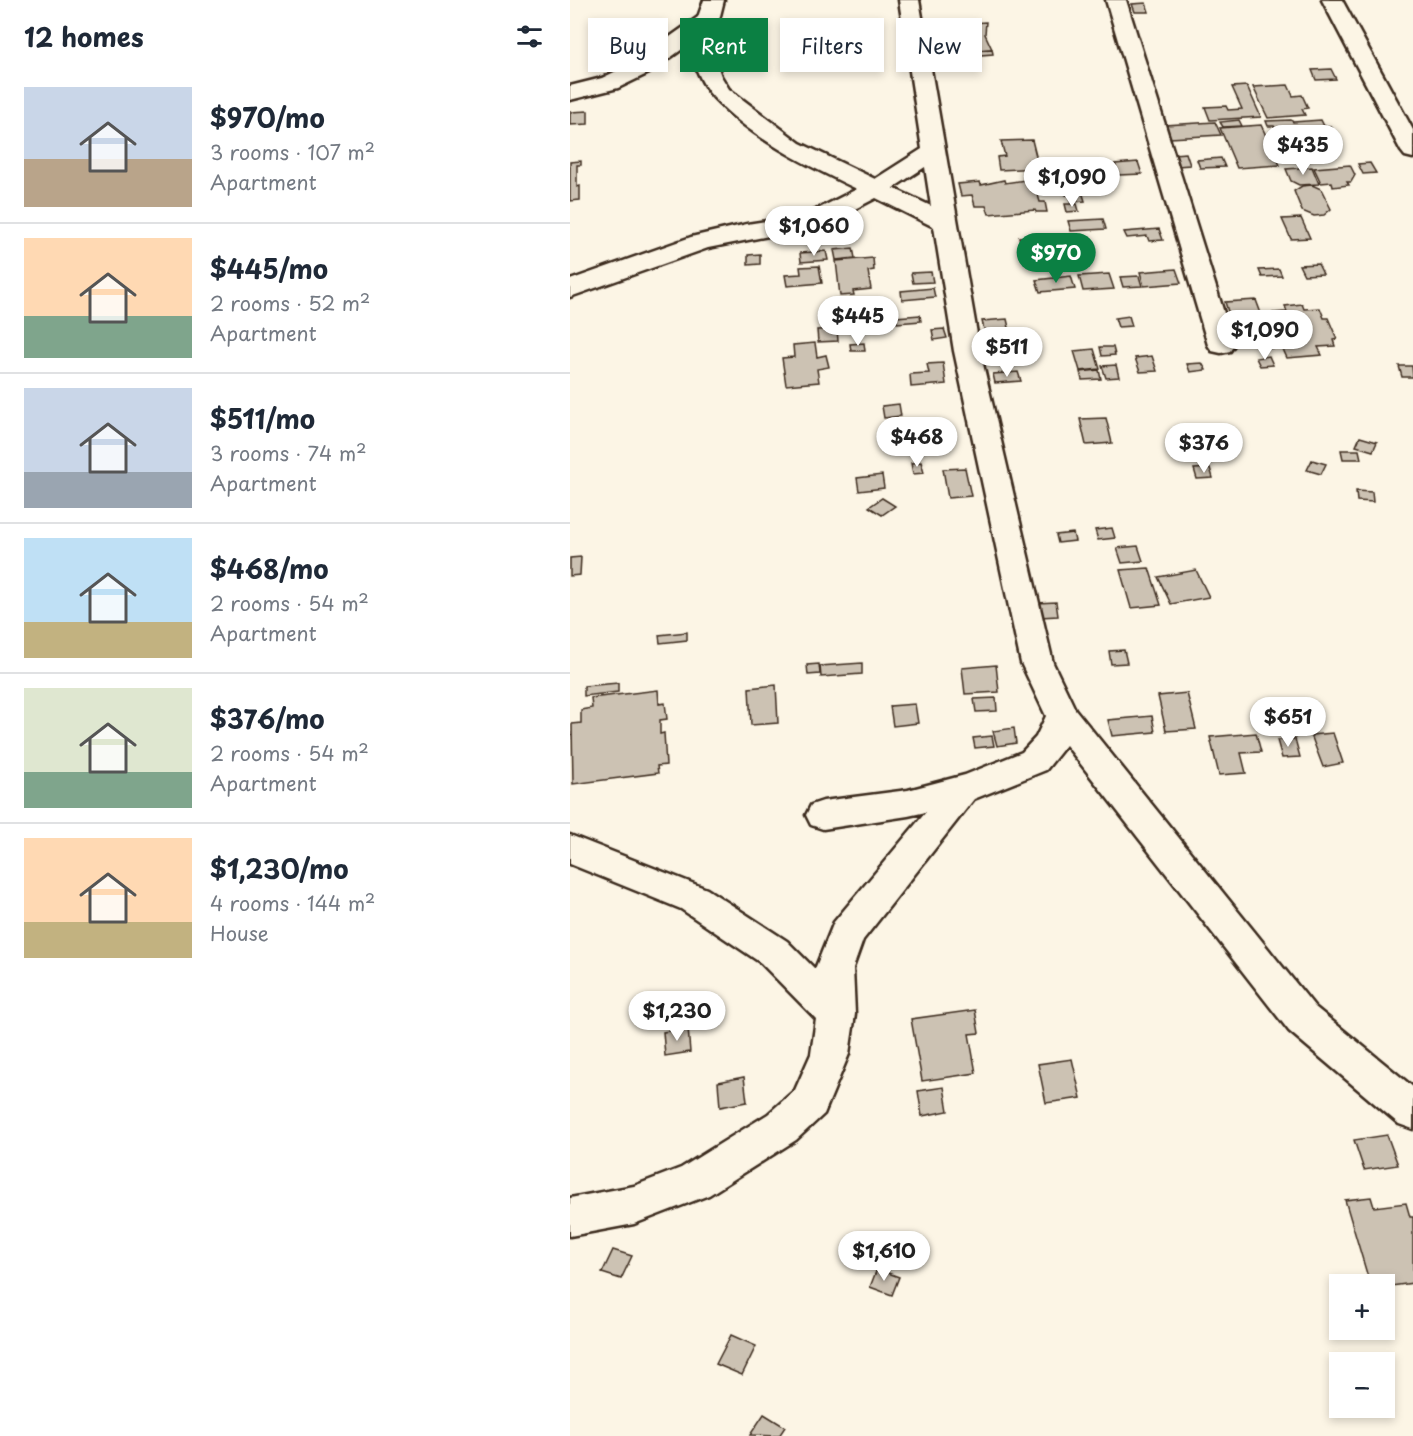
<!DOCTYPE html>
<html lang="en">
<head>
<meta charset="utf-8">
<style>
	body { margin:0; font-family:"Playpen Sans",sans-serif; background:#f6f6f7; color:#1f2937; height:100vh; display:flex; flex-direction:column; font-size:22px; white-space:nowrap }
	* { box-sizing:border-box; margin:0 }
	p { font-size:20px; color:#747a83 }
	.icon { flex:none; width:33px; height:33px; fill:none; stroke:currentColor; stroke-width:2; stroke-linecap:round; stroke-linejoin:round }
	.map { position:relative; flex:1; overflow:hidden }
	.side { display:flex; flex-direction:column; background:#fff; width:570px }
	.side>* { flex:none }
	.top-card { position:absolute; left:18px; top:18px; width:570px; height:54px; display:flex; gap:12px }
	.fabs { position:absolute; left:759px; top:1274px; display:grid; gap:12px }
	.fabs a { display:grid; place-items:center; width:66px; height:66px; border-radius:0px; background:#fff; box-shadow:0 3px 9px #0003; font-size:30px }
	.price { position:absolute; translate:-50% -51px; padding:0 14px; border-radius:21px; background:#fff; color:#222; font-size:20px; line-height:39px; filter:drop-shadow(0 2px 3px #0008) }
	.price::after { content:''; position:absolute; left:50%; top:36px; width:18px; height:14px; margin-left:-9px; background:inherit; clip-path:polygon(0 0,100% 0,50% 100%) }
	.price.on { background:#0b8043; color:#fff }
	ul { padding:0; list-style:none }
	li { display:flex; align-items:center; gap:18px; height:150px; padding:0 24px }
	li+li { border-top:2px solid #e0e1e3 }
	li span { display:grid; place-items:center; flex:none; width:168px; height:120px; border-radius:0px; color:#555 }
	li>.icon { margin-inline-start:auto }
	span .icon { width:72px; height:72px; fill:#fffc; stroke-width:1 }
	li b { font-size:26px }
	h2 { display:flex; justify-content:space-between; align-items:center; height:72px; padding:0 24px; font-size:26px }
	.tag { padding:0 21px; border-radius:0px; background:#fff; box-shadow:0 3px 9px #0003; font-size:21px; line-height:54px }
	.tag.on { background:#0b8043; color:#fff }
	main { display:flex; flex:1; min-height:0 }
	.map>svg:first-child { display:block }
</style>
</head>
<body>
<main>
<section class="side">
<h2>12 homes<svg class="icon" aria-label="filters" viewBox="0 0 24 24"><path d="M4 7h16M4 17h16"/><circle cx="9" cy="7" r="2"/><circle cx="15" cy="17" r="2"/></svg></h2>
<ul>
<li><span style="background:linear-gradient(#c9d6e8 60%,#b9a48a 0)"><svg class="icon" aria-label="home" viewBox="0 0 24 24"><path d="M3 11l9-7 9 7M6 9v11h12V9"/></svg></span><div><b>$970/mo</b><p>3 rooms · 107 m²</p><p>Apartment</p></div></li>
<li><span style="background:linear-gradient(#ffd9b3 65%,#7fa58c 0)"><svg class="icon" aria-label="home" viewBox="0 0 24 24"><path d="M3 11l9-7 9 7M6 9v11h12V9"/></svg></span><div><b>$445/mo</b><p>2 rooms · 52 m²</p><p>Apartment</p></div></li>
<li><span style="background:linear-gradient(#c9d6e8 70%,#9aa5b1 0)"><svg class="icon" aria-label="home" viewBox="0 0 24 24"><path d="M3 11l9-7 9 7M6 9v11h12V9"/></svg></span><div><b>$511/mo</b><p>3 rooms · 74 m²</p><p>Apartment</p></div></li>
<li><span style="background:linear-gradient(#bfe0f5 70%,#c2b280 0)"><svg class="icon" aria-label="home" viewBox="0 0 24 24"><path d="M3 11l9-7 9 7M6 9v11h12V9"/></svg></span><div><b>$468/mo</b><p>2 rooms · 54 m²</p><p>Apartment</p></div></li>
<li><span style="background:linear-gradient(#dfe7d0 70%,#7fa58c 0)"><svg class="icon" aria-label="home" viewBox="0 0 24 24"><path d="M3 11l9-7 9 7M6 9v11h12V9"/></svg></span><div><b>$376/mo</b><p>2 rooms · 54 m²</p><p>Apartment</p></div></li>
<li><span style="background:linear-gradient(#ffd9b3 70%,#c2b280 0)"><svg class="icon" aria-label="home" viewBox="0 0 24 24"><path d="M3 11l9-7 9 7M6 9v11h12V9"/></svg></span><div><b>$1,230/mo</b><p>4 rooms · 144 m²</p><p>House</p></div></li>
</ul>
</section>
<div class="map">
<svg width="843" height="1436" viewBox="0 0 843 1436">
	<rect width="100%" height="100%" fill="#fcf5e5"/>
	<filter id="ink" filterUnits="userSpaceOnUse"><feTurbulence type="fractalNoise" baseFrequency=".0167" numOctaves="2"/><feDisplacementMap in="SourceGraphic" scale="12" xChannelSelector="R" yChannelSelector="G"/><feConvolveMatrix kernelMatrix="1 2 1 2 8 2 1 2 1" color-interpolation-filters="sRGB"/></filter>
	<g filter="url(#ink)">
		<g fill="#ccc2b3" stroke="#3b2a1e" stroke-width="1.5">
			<polygon points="576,3 579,12 565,12 562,4"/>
			<polygon points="416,22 415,34 422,49 374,52 368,25"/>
			<polygon points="422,49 423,54 398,56 397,51"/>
			<polygon points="761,69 766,79 746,80 742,70"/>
			<polygon points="718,85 723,96 732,95 738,108 732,109 735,115 698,118 683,87"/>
			<polygon points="677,86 691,117 640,120 635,107 656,106 658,110 672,109 662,87"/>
			<polygon points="18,111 18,124 0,125 0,112"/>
			<polygon points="669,120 672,126 653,127 650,122"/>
			<polygon points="721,120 723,122 751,120 754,126 761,126 765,135 757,135 764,150 710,149 706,139 710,139 704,126 698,126 696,121"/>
			<polygon points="645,122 651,135 600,138 595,125"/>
			<polygon points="691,125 710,165 667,168 650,128"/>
			<polygon points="462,140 469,168 429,170 427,157 435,156 431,141"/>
			<polygon points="616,153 620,165 607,166 603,154"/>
			<polygon points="651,158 655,167 630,168 627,160"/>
			<polygon points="11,161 11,165 7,165 7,187 10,186 10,200 0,201 0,162"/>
			<polygon points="568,162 572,174 549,175 545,164"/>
			<polygon points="800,163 806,173 793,174 788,164"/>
			<polygon points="780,165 785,175 781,182 777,182 779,185 763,187 762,182 751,183 744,168"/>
			<polygon points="742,167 749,184 729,185 721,181 716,169"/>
			<polygon points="468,178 471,188 466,188 470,202 475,202 477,212 466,212 465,210 419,214 416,206 405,206 402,195 391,196 388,184 410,182 411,185 434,180 435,183"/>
			<polygon points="509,182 515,201 502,202 499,195 496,195 492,183"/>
			<polygon points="742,185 751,189 761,209 754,215 744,216 732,211 724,191 732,186"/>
			<polygon points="495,204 507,204 509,211 497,212"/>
			<polygon points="731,218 740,238 721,239 712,219"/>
			<polygon points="533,219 536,229 501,231 498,221"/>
			<polygon points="589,229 593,240 579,241 577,236 557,238 554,232"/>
			<polygon points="464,236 466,244 451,245 449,237"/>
			<polygon points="492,240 500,261 480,263 473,242"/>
			<polygon points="283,248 285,258 266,260 264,250"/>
			<polygon points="256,251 258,260 231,262 230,253"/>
			<polygon points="190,254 190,264 178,265 178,255"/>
			<polygon points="303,258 304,270 298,271 301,289 283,291 284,295 270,296 266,261"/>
			<polygon points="748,264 753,274 734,275 729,265"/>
			<polygon points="249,266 252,283 217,286 215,275 231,274 230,267"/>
			<polygon points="606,269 611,283 574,286 570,272"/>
			<polygon points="709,269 712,276 692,277 689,270"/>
			<polygon points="361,272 363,282 343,283 341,273"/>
			<polygon points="539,274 544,289 513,291 509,276"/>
			<polygon points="501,276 505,289 470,292 466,280"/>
			<polygon points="569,276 572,286 553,287 550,277"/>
			<polygon points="363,288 365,297 332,300 331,291"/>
			<polygon points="686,300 692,316 660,318 655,302"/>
			<polygon points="732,304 734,309 750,308 754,318 758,318 767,339 763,340 765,346 748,347 752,355 717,358 712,347 689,349 687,343 678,344 671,321 706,320 703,313 717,312 715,306"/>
			<polygon points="350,315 351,321 327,323 326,317"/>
			<polygon points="559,316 562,326 548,327 545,318"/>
			<polygon points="304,318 305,325 283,326 283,320"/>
			<polygon points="437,319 440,332 415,334 412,321"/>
			<polygon points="267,329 268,341 248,342 247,330"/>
			<polygon points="374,329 377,338 364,340 362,330"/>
			<polygon points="245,343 247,357 256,355 259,367 247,369 249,382 216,385 212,358 224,357 223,345"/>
			<polygon points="294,343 295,351 281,351 280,344"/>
			<polygon points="530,347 543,347 545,355 532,356"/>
			<polygon points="524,349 530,369 510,371 504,351"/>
			<polygon points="582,356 587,371 570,372 565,358"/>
			<polygon points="699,356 703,365 690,366 686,358"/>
			<polygon points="373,363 376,384 341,387 340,374 359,373 357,364"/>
			<polygon points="632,363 636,370 620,372 617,364"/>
			<polygon points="546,365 549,377 536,378 532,366"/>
			<polygon points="829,366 842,366 843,377 832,377"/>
			<polygon points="529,370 531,379 512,380 510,372"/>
			<polygon points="448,372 451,381 425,383 423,374"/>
			<polygon points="329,404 331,416 314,418 312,406"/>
			<polygon points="536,418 542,443 516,445 510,419"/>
			<polygon points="790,437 807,442 803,451 786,446"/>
			<polygon points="771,450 789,450 791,459 773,459"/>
			<polygon points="742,460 756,464 751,474 737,470"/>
			<polygon points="351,462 354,473 343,474 341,463"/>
			<polygon points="395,468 401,496 378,498 373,469"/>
			<polygon points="640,468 643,478 627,479 624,469"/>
			<polygon points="312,475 314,488 289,491 287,478"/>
			<polygon points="786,491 802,492 803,502 787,501"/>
			<polygon points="312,498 325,506 312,515 299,507"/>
			<polygon points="542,528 545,538 528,540 525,530"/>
			<polygon points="503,533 505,541 488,543 486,535"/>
			<polygon points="568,546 573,561 552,563 547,548"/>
			<polygon points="11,557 10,575 0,576 0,558"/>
			<polygon points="579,568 591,605 561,608 550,570"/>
			<polygon points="626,570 639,597 601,604 588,577"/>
			<polygon points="486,602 488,616 470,617 467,603"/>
			<polygon points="117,632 117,640 90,643 89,635"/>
			<polygon points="554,650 557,663 541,664 539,651"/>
			<polygon points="292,663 292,674 251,677 250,666"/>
			<polygon points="249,664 250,674 238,675 237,665"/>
			<polygon points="426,665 429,692 395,694 392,668"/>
			<polygon points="48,683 48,692 14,696 14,686"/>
			<polygon points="206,685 208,723 181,725 179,688"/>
			<polygon points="88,690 89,704 95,703 97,719 90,720 90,734 94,733 96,765 87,766 88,773 3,784 2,724 11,723 11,710 22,708 21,698"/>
			<polygon points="617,693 626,729 596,731 588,696"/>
			<polygon points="426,698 427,711 406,712 404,699"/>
			<polygon points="345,704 348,723 323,726 320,706"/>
			<polygon points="582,716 585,732 542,736 538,720"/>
			<polygon points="444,728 446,743 427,746 423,731"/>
			<polygon points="686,733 691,752 671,753 676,773 649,775 640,737"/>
			<polygon points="763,733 773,763 753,767 741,735"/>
			<polygon points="422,736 424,746 405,748 403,738"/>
			<polygon points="725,739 730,757 712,758 707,740"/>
			<polygon points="405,1010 409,1033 399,1034 406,1073 352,1081 341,1019"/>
			<polygon points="118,1028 120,1052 95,1056 93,1032"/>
			<polygon points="502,1059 511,1098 476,1103 468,1064"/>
			<polygon points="174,1077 177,1102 150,1107 148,1082"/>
			<polygon points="374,1087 378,1111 352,1116 348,1091"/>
			<polygon points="817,1135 828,1165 794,1170 784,1140"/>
			<polygon points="801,1197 804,1207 836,1203 840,1217 843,1217 843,1283 814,1287 814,1284 800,1284 775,1200"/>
			<polygon points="43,1250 62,1256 51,1279 32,1273"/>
			<polygon points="307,1269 329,1277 322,1295 300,1287"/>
			<polygon points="161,1335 186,1346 172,1375 146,1364"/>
			<polygon points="194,1414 215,1427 209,1436 180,1435"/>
		</g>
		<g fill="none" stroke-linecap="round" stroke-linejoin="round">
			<defs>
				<g id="minor">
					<path d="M134 0H154L149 20 135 32 151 76 159 89 230 143 305 179 352 149 329 0H349L410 351 483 663 505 709 745 1007 843 1087V1129L829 1124 719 1031 496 745 476 770 404 799 293 940 283 968 285 1014 279 1054 254 1114 226 1140 139 1195 64 1224 0 1236V1198L64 1186 111 1168 198 1114 225 1090 241 1054 246 1019 191 963 111 909 0 864V835L137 889 217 941 245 969 264 922 356 812 338 816 253 829 241 825 236 815 241 805 253 801 338 790 395 775 452 752 466 737 476 716 451 663 384 351 364 227 306 198 254 225 138 248 0 297V280L121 237 177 224 236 215 287 189C237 165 182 139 144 98 130 83 124 63 118 45L79 73 48 88 0 100V86L32 78 63 63 128 17ZM355 167 361 206 323 188Z"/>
					<polygon points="536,0 556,0 664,345 660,351 651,353 642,351 638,345"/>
					<polygon points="752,0 772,0 843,130 843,158 835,156 831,151"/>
				</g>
			</defs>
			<use href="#minor" stroke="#3b2a1e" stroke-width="5"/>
			<use href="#minor" fill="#fcf5e5" fill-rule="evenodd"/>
		</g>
	</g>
</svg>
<div class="fabs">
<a>+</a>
<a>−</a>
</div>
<b class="price" style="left:733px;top:176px">$435</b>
<b class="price" style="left:502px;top:208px">$1,090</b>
<b class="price" style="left:244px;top:257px">$1,060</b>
<b class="price on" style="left:486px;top:284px">$970</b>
<b class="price" style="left:288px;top:347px">$445</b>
<b class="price" style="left:695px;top:361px">$1,090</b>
<b class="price" style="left:437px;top:378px">$511</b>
<b class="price" style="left:347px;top:468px">$468</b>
<b class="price" style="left:634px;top:474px">$376</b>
<b class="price" style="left:718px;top:748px">$651</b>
<b class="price" style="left:107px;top:1042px">$1,230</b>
<b class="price" style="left:314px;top:1282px">$1,610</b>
<div class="top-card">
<a class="tag">Buy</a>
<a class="tag on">Rent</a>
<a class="tag">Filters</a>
<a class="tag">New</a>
</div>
</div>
</main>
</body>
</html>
